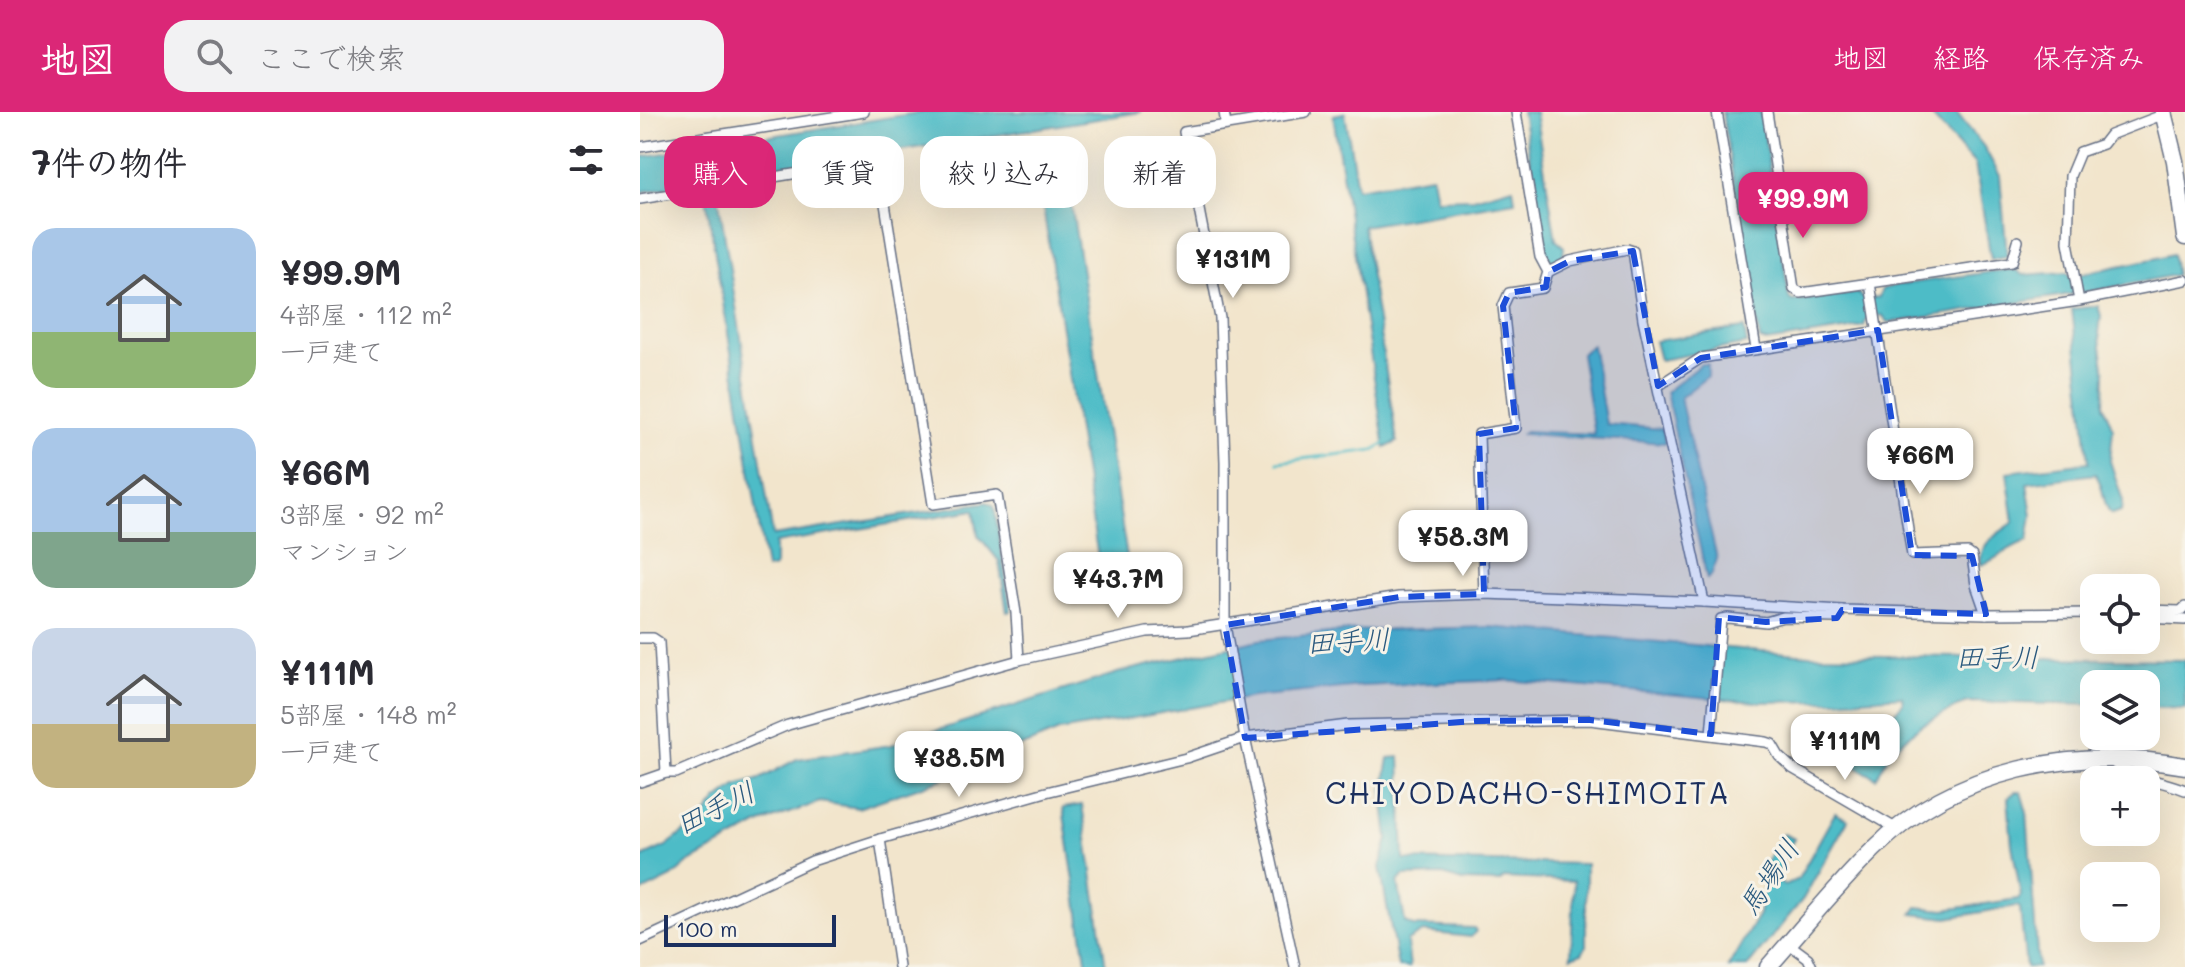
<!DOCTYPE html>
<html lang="ja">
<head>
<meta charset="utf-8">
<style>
	body { margin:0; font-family:Mali,"Klee One",sans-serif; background:#f2f2f3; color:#2b2b33; height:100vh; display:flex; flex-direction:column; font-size:30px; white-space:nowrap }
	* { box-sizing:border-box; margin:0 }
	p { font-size:26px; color:#7c7c81 }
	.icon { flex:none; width:44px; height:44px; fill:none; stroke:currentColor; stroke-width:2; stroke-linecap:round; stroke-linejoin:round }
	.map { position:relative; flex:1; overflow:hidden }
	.sheet { display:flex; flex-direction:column; background:#fff; width:640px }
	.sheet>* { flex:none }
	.hud { position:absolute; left:24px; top:24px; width:760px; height:72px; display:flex; gap:16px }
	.controls { position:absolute; left:1440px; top:462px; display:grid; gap:16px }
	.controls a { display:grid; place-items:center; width:80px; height:80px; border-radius:16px; background:#fff; box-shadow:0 8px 32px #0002; font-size:40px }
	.scale { position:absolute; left:24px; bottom:20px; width:172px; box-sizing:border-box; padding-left:8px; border:4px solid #1b2f5e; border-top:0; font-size:22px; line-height:28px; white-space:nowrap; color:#1b2f5e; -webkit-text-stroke:6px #f7f3e8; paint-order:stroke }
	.price { position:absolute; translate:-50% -68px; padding:0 18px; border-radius:16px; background:#fff; color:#222; font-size:26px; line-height:52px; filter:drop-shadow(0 2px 4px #0008) }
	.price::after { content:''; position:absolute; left:50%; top:48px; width:24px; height:18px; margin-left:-12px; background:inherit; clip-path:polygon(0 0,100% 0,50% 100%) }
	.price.current { background:#db2777; color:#fff }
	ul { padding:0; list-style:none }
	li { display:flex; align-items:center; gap:24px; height:200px; padding:0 32px }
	li span { display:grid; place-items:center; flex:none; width:224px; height:160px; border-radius:24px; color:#555 }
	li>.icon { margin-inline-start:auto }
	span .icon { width:96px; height:96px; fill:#fffc; stroke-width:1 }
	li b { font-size:34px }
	h2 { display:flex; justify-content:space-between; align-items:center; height:96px; padding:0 32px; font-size:34px }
	.chip { padding:0 28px; border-radius:24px; background:#fff; box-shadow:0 8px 32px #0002; font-size:28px; line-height:72px }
	.chip.current { background:#db2777; color:#fff }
	header { display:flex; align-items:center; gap:48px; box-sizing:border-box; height:112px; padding:0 40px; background:#db2777; color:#fff }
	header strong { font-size:38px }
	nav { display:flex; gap:44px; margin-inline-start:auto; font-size:28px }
	.search { width:560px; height:72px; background:#f2f2f3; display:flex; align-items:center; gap:20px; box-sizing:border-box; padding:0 28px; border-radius:24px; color:#7c7c81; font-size:30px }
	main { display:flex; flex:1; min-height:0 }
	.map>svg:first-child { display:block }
</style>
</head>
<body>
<header>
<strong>地図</strong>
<div class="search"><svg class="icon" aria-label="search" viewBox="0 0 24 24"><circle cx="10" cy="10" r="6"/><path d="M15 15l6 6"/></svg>ここで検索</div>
<nav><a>地図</a><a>経路</a><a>保存済み</a></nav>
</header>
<main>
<section class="sheet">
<h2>7件の物件<svg class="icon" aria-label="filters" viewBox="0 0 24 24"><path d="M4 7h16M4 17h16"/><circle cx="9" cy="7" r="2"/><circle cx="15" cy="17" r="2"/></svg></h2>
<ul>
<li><span style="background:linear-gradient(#a9c7e8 65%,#8fb573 0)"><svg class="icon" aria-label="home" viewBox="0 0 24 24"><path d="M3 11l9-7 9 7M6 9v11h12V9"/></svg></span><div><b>¥99.9M</b><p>4部屋 · 112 m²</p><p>一戸建て</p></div></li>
<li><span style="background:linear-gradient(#a9c7e8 65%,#7fa58c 0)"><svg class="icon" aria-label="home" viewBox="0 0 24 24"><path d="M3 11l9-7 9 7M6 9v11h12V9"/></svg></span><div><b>¥66M</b><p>3部屋 · 92 m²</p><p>マンション</p></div></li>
<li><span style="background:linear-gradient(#c9d6e8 60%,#c2b280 0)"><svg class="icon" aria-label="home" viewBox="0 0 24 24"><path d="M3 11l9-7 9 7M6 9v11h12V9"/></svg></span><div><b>¥111M</b><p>5部屋 · 148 m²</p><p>一戸建て</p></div></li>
</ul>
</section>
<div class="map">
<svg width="1545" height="855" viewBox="0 0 1545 855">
	<rect width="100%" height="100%" fill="#f7f3e8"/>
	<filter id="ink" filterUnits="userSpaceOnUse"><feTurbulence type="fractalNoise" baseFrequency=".0125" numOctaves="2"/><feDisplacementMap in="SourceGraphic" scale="16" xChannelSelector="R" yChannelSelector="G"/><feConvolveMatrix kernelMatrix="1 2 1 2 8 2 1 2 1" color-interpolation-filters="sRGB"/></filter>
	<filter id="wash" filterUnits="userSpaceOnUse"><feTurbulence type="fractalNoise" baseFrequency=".006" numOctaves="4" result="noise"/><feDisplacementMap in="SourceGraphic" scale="32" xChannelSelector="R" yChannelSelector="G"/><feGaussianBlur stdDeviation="1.8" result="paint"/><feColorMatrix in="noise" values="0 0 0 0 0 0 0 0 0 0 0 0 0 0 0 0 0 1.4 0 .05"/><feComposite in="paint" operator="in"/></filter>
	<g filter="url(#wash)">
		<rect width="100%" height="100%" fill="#f2e5cc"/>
		<g fill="#4ebcc7" stroke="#347692" stroke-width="2">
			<polygon points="283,0 501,0 0,80 0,45"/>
			<polygon points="882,0 895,0 916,128 924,135 923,145 912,151 905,139"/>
			<path d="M1082 0H1121L1149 186 1152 189 1218 181 1224 187 1239 185 1242 177 1257 173 1365 158H1376L1383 163 1427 160 1432 165C1463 156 1500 151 1533 142L1536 163 1442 181 1440 178 1434 179 1432 182 1262 209 1248 210 1242 203 1227 206 1224 214 1210 217 1126 230 1120 228Z"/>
			<polygon points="1288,0 1316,0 1344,35 1360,64 1367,144 1351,147 1335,52"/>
			<polygon points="705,1 717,76 792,64 796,87 833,86 873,75 875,89 723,114 757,330 745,336 693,3"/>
			<polygon points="421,28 492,477 464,484 393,31"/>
			<polygon points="78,83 133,424 347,390 354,394 371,499 367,500 359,449 338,423 334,398 135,431 135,455 126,457 66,85"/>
			<path d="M1458 194 1461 204 1459 221 1465 261 1464 294 1473 317 1470 349 1483 389 1482 399 1471 402C1461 390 1465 373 1455 362L1387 371 1392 403 1388 429C1367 434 1362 446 1341 453 1338 431 1358 422 1374 410L1367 360 1449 350 1432 197Z"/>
			<polygon points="1104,216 1107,232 1020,248 1015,229"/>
			<polygon points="952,233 966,312 1022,317 1025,331 882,322 885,319 954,322 941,242"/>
			<polygon points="1061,252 1068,252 1068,264 1040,286 1077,447 1071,464 1067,467 1026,280"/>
			<polygon points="850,515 1169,543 1545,548 1545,597 1506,595 1506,572 1454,572 1454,593 1327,590 1280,614 1251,639 1236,666 1216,655 1224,635 1263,591 1262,584 1196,589 1117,590 866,568 722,574 613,585 419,619 300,668 218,696 180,690 121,711 48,751 32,765 0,781 0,746 26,734 64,705 77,688 96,674 120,667 157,647 251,633 484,559 619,528 709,519"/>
			<polygon points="760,645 764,748 946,752 946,834 942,841 931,845 934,769 864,766 859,770 822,769 803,763 763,764 758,770 765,810 773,814 834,816 836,819 831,825 783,820 767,829 770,855 758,855 740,755 748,727 743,681 749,646"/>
			<polygon points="1375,680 1381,680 1387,701 1398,855 1386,855 1380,796 1377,794 1307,806 1272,802 1277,795 1304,798 1378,787 1381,783 1372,733 1368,686"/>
			<polygon points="442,693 466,855 447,855 423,696"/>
			<path d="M1195 701 1208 708 1163 787 1107 855H1088L1119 802 1128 747 1143 721 1154 727C1146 741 1136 753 1140 770L1145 773 1158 767Z"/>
		</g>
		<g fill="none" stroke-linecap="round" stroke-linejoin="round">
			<polyline stroke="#4ebcc7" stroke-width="3" points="637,350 734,338 747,330"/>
		</g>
	</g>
	<g filter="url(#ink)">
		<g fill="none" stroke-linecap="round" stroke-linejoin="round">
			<defs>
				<g id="street">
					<polyline points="584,0 586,13"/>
					<polyline points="1077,0 1116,237"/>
					<polyline points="1127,0 1154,177 1161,181 1230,171 1272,443 1328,441 1332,444 1336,473 1346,502"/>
					<polyline points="0,35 224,0"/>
					<polyline points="0,87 238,48 293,392 357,383 376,501 379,548"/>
					<polyline points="908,160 930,149 987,137 993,139 1003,207 1064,490"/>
					<polyline points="1230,171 1372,150 1378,129"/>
					<polyline points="1439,189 1428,130 1430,64 1440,40 1463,32 1470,23 1527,1"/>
					<polyline points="1018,274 1061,246 1439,189 1545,168"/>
					<polyline points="844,482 839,322 876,316 863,194 869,181 903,176 908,160 900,145 876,0"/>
					<polyline points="1506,498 1541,499 1545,495"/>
					<polyline points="1506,506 1545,508"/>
					<polyline points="0,526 13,526 19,530 26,661"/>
					<polyline points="1071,622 1081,507 1088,506 1126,510 1143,505 1197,506 1202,498"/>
					<path d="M1470 648C1489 666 1521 668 1545 678"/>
					<polyline points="0,670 26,661 36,661 148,613 379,548 507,520 548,518 759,485 844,482 1064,490 1202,498 1346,502 1454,501"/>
					<polyline points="240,727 259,855"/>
					<polyline points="0,829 172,749 240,727 406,680 546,646 605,626 708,613 950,608 1126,630 1132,632 1139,644 1152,656 1257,717"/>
					<polyline points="1149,832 1168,846 1172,855"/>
					<polyline points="655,855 605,626 585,513 585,350 580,206 544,20 666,0"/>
				</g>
				<g id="highway">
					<polyline points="1523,0 1535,49 1545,125"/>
					<path d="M1128 855C1163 816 1196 774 1234 737 1315 656 1435 634 1545 654"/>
				</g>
			</defs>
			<use href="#street" stroke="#666f84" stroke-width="12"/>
			<use href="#highway" stroke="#666f84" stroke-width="19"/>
			<use href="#street" stroke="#fff" stroke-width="9"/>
			<use href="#highway" stroke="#fff" stroke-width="16"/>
		</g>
	</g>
	<path fill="#1d4ed8" fill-opacity="0.2" stroke="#1d4ed8" stroke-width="6" stroke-dasharray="16 10" stroke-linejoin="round" d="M993 139 1018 274 1061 246 1238 218 1272 443 1332 444 1346 502 1202 498 1197 506 1126 510 1079 505 1071 622 950 608 835 609 605 626 585 513 759 485 844 482 839 322 876 316 863 194 869 181 906 175 908 160 930 149Z"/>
	<g text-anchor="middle" stroke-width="6" stroke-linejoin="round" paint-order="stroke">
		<g font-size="28" font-style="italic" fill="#2a597e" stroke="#f7f3e8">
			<text transform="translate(708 529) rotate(-3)" y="10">田手川</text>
			<text x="1357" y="555">田手川</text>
			<text transform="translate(75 696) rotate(-26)" y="10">田手川</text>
			<text transform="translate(1129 765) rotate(-56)" y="10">馬場川</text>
		</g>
		<g font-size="30" letter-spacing="2" fill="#1b2f5e" stroke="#f7f3e8">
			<text x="888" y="692">CHIYODACHO-SHIMOITA</text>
		</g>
	</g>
</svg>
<div class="controls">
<a><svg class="icon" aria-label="locate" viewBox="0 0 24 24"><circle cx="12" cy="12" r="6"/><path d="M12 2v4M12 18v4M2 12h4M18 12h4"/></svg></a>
<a><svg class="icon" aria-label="layers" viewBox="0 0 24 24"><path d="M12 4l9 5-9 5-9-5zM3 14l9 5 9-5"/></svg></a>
<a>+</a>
<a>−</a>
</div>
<div class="scale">100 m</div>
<b class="price current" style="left:1163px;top:128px">¥99.9M</b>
<b class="price" style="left:593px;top:188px">¥131M</b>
<b class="price" style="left:1280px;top:384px">¥66M</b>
<b class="price" style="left:823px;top:466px">¥58.3M</b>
<b class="price" style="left:478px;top:508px">¥43.7M</b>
<b class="price" style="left:1205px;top:670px">¥111M</b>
<b class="price" style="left:319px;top:687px">¥38.5M</b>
<div class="hud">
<a class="chip current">購入</a>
<a class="chip">賃貸</a>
<a class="chip">絞り込み</a>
<a class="chip">新着</a>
</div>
</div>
</main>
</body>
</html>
